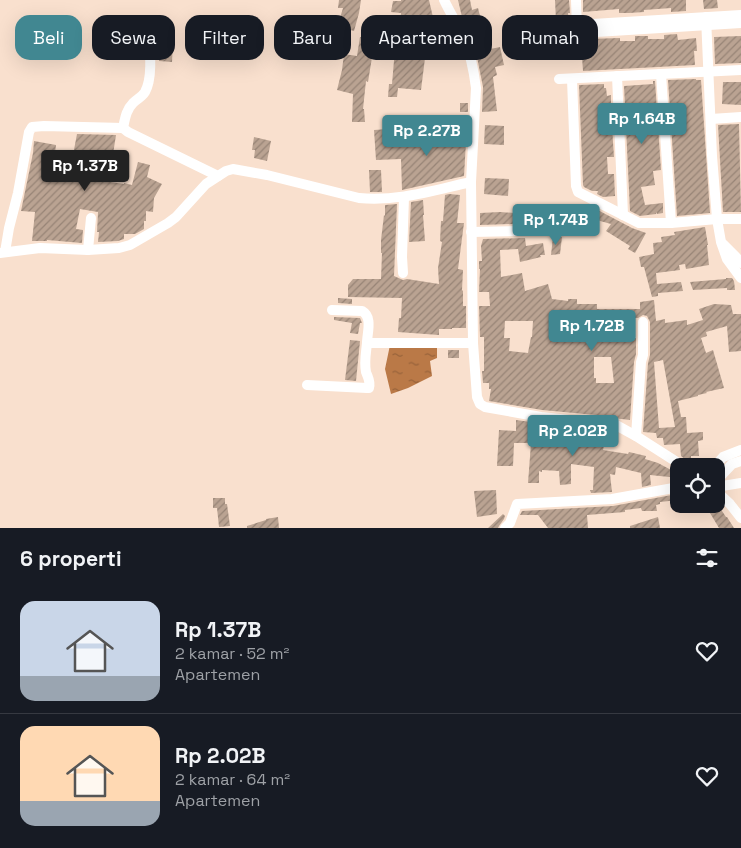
<!DOCTYPE html>
<html lang="id">
<head>
<meta charset="utf-8">
<style>
	body { margin:0; font-family:"Space Grotesk",sans-serif; background:#242831; color:#f1f3f6; height:100vh; display:flex; flex-direction:column; font-size:19px; white-space:nowrap }
	* { box-sizing:border-box; margin:0 }
	p { font-size:16px; color:#9ea1a6 }
	.icon { flex:none; width:28px; height:28px; fill:none; stroke:currentColor; stroke-width:2; stroke-linecap:round; stroke-linejoin:round }
	.map { position:relative; height:528px; overflow:hidden }
	.details { display:flex; flex-direction:column; background:#171b24; flex:1 }
	.details>* { flex:none }
	.hud { position:absolute; left:15px; top:15px; width:711px; height:45px; display:flex; gap:10px }
	.controls { position:absolute; left:670px; top:458px; display:grid; gap:10px }
	.controls a { display:grid; place-items:center; width:55px; height:55px; border-radius:10px; background:#171b24; box-shadow:0 5px 20px #0002; font-size:25px }
	.price { position:absolute; translate:-50% -42px; padding:0 11px; border-radius:5px; background:#418791; color:#fff; font-size:16px; line-height:32px; filter:drop-shadow(0 1px 2px #0008) }
	.price::after { content:''; position:absolute; left:50%; top:30px; width:15px; height:11px; margin-left:-8px; background:inherit; clip-path:polygon(0 0,100% 0,50% 100%) }
	.price.active { background:#222; color:#fff }
	ul { padding:0; list-style:none }
	li { display:flex; align-items:center; gap:15px; height:125px; padding:0 20px }
	li+li { border-top:1px solid #363941 }
	li span { display:grid; place-items:center; flex:none; width:140px; height:100px; border-radius:15px; color:#555 }
	li>.icon { margin-inline-start:auto }
	span .icon { width:60px; height:60px; fill:#fffc; stroke-width:1 }
	li b { font-size:21px }
	h2 { display:flex; justify-content:space-between; align-items:center; height:60px; padding:0 20px; font-size:21px }
	.tag { padding:0 18px; border-radius:15px; background:#171b24; box-shadow:0 5px 20px #0002; font-size:18px; line-height:45px }
	.tag.active { background:#418791; color:#fff }
	.map>svg:first-child { display:block }
</style>
</head>
<body>
<div class="map">
<svg width="741" height="528" viewBox="0 0 741 528">
	<defs>
		<pattern id="water-ripples" width="26" height="14" patternUnits="userSpaceOnUse" patternTransform="scale(1.25)"><rect width="26" height="14" fill="#ba7947"/><path d="M2 4q2-2 4 0t4 0M15 11q2-2 4 0t4 0" fill="none" stroke="#97623a"/></pattern>
		<pattern id="building-hatch" width="6" height="6" patternUnits="userSpaceOnUse" patternTransform="scale(1.25)"><rect width="6" height="6" fill="#baa392"/><path d="M-1 1l2-2M0 6l6-6M5 7l2-2" fill="none" stroke="#978476"/></pattern>
	</defs>
	<rect width="100%" height="100%" fill="#f9e0ce"/>
	<polygon fill="url(#water-ripples)" points="437,344 437,358 430,361 432,376 408,388 391,394 385,369 390,345"/>
	<g fill="url(#building-hatch)" fill-rule="evenodd">
		<polygon points="339,0 361,0 359,13 354,31 347,29 343,50 328,47 331,35 335,35 343,8 338,8"/>
		<polygon points="401,0 429,0 435,26 439,25 442,40 455,40 454,58 425,58 421,90 398,88 397,97 388,97 389,84 392,84 395,49 384,47 386,38 398,41 401,13 391,12 393,1 401,1"/>
		<polygon points="458,0 470,0 472,10 478,8 480,16 475,17 476,22 465,25 461,18 462,17"/>
		<polygon points="555,0 569,0 570,13 568,13 571,44 574,44 575,58 548,59 547,45 553,45 550,21 556,21"/>
		<polygon points="583,0 686,0 686,11 671,12 671,8 644,10 644,12 629,13 619,13 619,9 583,12"/>
		<polygon points="703,0 717,0 718,8 704,9"/>
		<polygon points="677,34 678,40 696,38 697,51 694,51 695,65 583,71 582,57 590,57 589,39 620,38 620,41 635,41 635,36 648,36 648,39 664,39 664,35"/>
		<polygon points="741,36 741,63 715,64 714,37"/>
		<polygon points="360,37 375,39 368,82 366,81 363,109 364,109 365,122 352,122 353,94 337,90 342,70 344,54 357,56"/>
		<polygon points="159,41 173,41 172,62 159,61"/>
		<polygon points="500,47 504,65 495,67 497,75 493,77 497,111 482,112 483,87 476,52"/>
		<polygon points="696,79 696,80 701,80 710,213 677,216 668,80"/>
		<polygon points="653,81 655,81 661,170 653,171 655,185 641,187 645,205 663,203 663,213 657,214 657,212 656,214 640,216 630,211 624,86 653,84"/>
		<polygon points="723,82 741,82 741,105 722,104"/>
		<polygon points="604,84 604,88 606,88 607,96 611,95 611,104 605,104 606,127 612,127 614,157 607,157 608,174 614,174 615,196 603,197 597,194 598,191 592,191 584,187 583,185 579,85"/>
		<rect x="460" y="103" width="8" height="9"/>
		<polygon points="440,124 467,125 464,176 402,190 401,159 376,160 374,130 388,129 389,146 439,147"/>
		<polygon points="739,124 741,212 723,212 718,125"/>
		<polygon points="485,125 504,126 504,145 484,144"/>
		<polygon points="77,134 116,135 111,167 110,182 124,184 124,183 132,185 138,162 150,165 147,177 162,184 154,198 153,212 146,211 146,221 144,221 144,229 135,234 124,234 124,239 118,241 98,242 99,232 97,232 98,212 80,209 76,229 83,230 82,243 47,240 47,241 32,241 35,212 21,211 33,153 34,141 56,145 55,153 73,155"/>
		<polygon points="254,137 271,141 267,161 254,158 255,150 252,150"/>
		<polygon points="369,170 381,170 382,192 370,192"/>
		<polygon points="485,178 509,179 508,196 484,194"/>
		<polygon points="449,194 460,195 457,223 464,223 458,269 463,270 462,290 463,291 463,306 466,306 466,328 452,328 452,329 439,329 439,335 398,332 399,318 401,318 402,298 348,297 348,285 353,279 381,279 382,253 381,253 381,240 384,215 385,216 385,205 397,204 394,276 403,280 407,279 439,284 438,268 442,242 440,241 441,221 443,221 445,195"/>
		<polygon points="423,200 424,215 423,215 425,241 409,242 411,202"/>
		<polygon points="572,206 590,213 592,207 632,228 646,233 635,253 628,249 630,246 606,231 611,224 593,219 590,228 579,223 578,226 553,217 553,215 568,216"/>
		<polygon points="500,212 515,213 514,224 480,225 480,213"/>
		<polygon points="705,227 708,245 707,245 709,265 686,269 685,264 679,265 680,270 656,273 657,284 681,282 683,291 658,293 658,296 652,297 644,267 641,267 639,257 654,254 653,243 662,242 661,237 675,235 674,232"/>
		<polygon points="553,237 562,237 560,254 551,255"/>
		<path d="M525 238 526 246 543 243 545 255H540L541 257 520 262 518 249 500 250 501 277 522 273 525 291 548 284 552 299 568 301V299H577V304H597V309H640V302L654 300 656 321 665 319V323L687 320V325L703 320 699 309 714 304 731 305 733 314H741V351L729 352 727 326 706 332 707 336 701 338 706 353 713 350 724 388 706 392 707 393 698 395V396L678 401 681 417H686L687 433 703 432V440L698 441 699 456H691V460H686L681 456 680 444 664 445 663 438H657L656 433 643 432 648 363 650 355V322L647 316 643 315 638 318H624V337L636 338V354L634 362 630 420 596 416V415L542 410 489 401 491 389H489V383H483L482 371H484V337H480L479 306H490L489 292H479L480 269H479V261H482L481 246 483 239ZM505 321H533L532 337H531L528 353 509 351 510 338H504ZM594 357H611L614 383H596V378H594ZM663 360 675 427 659 428 654 362Z"/>
		<polygon points="726,278 732,278 734,281 735,290 727,290 727,288 693,290 690,282 726,279"/>
		<polygon points="338,298 352,299 352,304 338,303"/>
		<polygon points="334,317 360,318 362,323 360,323 358,334 350,333 352,323 334,320"/>
		<polygon points="350,340 360,341 356,381 345,380"/>
		<rect x="448" y="350" width="11" height="8"/>
		<polygon points="516,420 553,425 552,434 565,435 565,440 595,444 595,441 605,442 603,450 628,454 629,452 646,456 645,459 658,463 673,471 675,469 679,471 679,478 650,475 651,485 642,487 641,473 616,467 615,475 610,474 612,492 591,493 590,490 593,490 594,467 571,464 571,484 560,485 559,471 542,470 542,472 539,471 539,483 528,483 531,443 514,443 513,466 497,466 499,430 516,431"/>
		<polygon points="496,490 497,514 477,517 474,491"/>
		<polygon points="677,494 678,500 660,502 660,504 656,505 657,511 642,511 641,508 625,510 625,512 587,515 588,528 548,528 538,515 520,515 522,511 613,506"/>
		<polygon points="213,498 225,498 225,504 227,504 230,526 219,527 217,508 213,508"/>
		<polygon points="716,502 726,517 727,517 734,528 719,528 707,508 714,504 716,504"/>
		<polygon points="503,514 505,516 504,519 499,526 498,528 488,528"/>
		<polygon points="278,517 279,528 247,528 247,526 266,520 266,519"/>
		<polygon points="658,517 660,528 630,528 630,526"/>
	</g>
	<g fill="none" stroke-linecap="round" stroke-linejoin="round">
		<g stroke="#fff" stroke-width="10">
			<path d="M444 0C450 13 458 25 464 38 470 53 474 72 476 88L471 182"/>
			<polyline points="576,0 577,29 578,31 580,33 741,23"/>
			<polyline points="706,17 712,156 717,219 721,242 727,259 741,278"/>
			<polyline points="576,25 741,15"/>
			<path d="M148 26C149 44 154 76 145 92 142 97 137 99 133 103 126 110 125 119 123 128L128 132 218 176"/>
			<polyline points="661,74 671,223"/>
			<polyline points="617,76 623,215"/>
			<polyline points="559,79 741,70"/>
			<polyline points="572,79 576,186 578,192 639,223 671,223 717,219 741,219"/>
			<polyline points="711,119 741,117"/>
			<polyline points="471,232 563,230"/>
			<polyline points="723,244 736,257 741,263"/>
			<polyline points="88,250 91,218"/>
			<polyline points="5,252 9,228 18,193 29,132 32,127 44,126 123,128"/>
			<path d="M0 253 40 248 88 250 119 248 130 245 168 223 176 217 206 184 226 171 233 169 267 175 359 198C397 202 434 190 471 182L473 343 477 397 480 404 485 407 541 417 616 425 636 436 683 466"/>
			<polyline points="403,273 402,257 404,197"/>
			<path d="M332 310 362 311C373 317 367 333 367 343H473"/>
			<path d="M307 385 367 388H369C371 382 368 378 366 372 364 362 366 353 367 343"/>
			<polyline points="636,436 641,362 643,355 643,322"/>
			<polyline points="715,466 723,457 741,450"/>
			<polyline points="716,481 732,464 741,461"/>
			<polyline points="716,487 741,483"/>
			<polyline points="716,491 730,504 741,518"/>
			<polyline points="505,528 510,523 517,504 612,499 679,487"/>
		</g>
	</g>
</svg>
<div class="controls">
<a><svg class="icon" aria-label="locate" viewBox="0 0 24 24"><circle cx="12" cy="12" r="6"/><path d="M12 2v4M12 18v4M2 12h4M18 12h4"/></svg></a>
</div>
<b class="price" style="left:642px;top:145px">Rp 1.64B</b>
<b class="price" style="left:427px;top:157px">Rp 2.27B</b>
<b class="price active" style="left:85px;top:192px">Rp 1.37B</b>
<b class="price" style="left:556px;top:246px">Rp 1.74B</b>
<b class="price" style="left:592px;top:352px">Rp 1.72B</b>
<b class="price" style="left:573px;top:457px">Rp 2.02B</b>
<div class="hud">
<a class="tag active">Beli</a>
<a class="tag">Sewa</a>
<a class="tag">Filter</a>
<a class="tag">Baru</a>
<a class="tag">Apartemen</a>
<a class="tag">Rumah</a>
</div>
</div>
<section class="details">
<h2>6 properti<svg class="icon" aria-label="filters" viewBox="0 0 24 24"><path d="M4 7h16M4 17h16"/><circle cx="9" cy="7" r="2"/><circle cx="15" cy="17" r="2"/></svg></h2>
<ul>
<li><span style="background:linear-gradient(#c9d6e8 75%,#9aa5b1 0)"><svg class="icon" aria-label="home" viewBox="0 0 24 24"><path d="M3 11l9-7 9 7M6 9v11h12V9"/></svg></span><div><b>Rp 1.37B</b><p>2 kamar · 52 m²</p><p>Apartemen</p></div><svg class="icon" aria-label="heart" viewBox="0 0 24 24"><path d="M12 20l-8-8c-3-5 5-10 8-4 3-6 11-1 8 4z"/></svg></li>
<li><span style="background:linear-gradient(#ffd9b3 75%,#9aa5b1 0)"><svg class="icon" aria-label="home" viewBox="0 0 24 24"><path d="M3 11l9-7 9 7M6 9v11h12V9"/></svg></span><div><b>Rp 2.02B</b><p>2 kamar · 64 m²</p><p>Apartemen</p></div><svg class="icon" aria-label="heart" viewBox="0 0 24 24"><path d="M12 20l-8-8c-3-5 5-10 8-4 3-6 11-1 8 4z"/></svg></li>
</ul>
</section>
</body>
</html>
